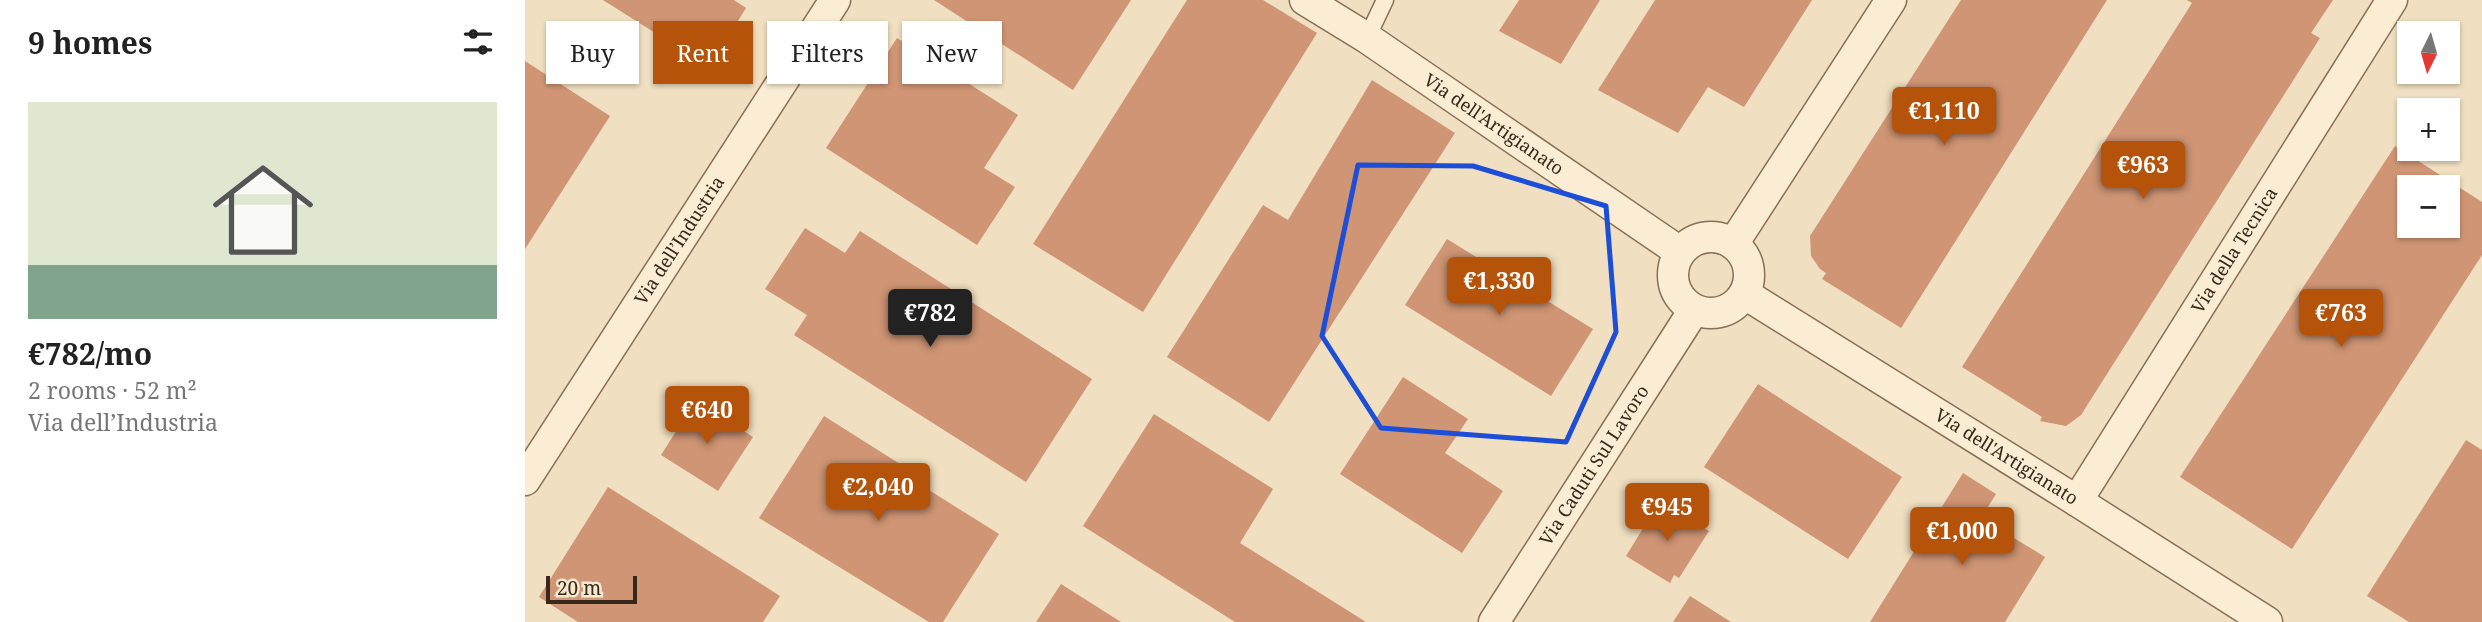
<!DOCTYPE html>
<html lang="en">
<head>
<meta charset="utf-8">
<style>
	body { margin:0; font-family:"Noto Serif",serif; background:#f2f2f2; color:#222; height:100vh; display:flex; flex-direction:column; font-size:26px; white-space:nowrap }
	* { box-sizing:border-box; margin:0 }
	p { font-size:23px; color:#767676 }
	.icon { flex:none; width:38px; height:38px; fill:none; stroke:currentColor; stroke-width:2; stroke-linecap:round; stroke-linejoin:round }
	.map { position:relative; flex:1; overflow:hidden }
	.details { display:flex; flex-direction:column; background:#fff; width:525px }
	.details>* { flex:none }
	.guide { position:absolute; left:21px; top:21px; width:665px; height:63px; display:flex; gap:14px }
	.needle { width:46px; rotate:185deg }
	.tools { position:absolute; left:1872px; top:21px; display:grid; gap:14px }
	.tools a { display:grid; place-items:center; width:63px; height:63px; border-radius:0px; background:#fff; box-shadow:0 2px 5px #0004; font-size:35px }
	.scale { position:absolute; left:21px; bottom:18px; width:91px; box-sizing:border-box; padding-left:7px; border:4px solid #38281c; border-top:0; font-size:19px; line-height:24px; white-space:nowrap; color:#38281c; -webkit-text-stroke:5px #f7e9d0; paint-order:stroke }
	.price { position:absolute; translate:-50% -60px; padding:0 16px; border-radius:7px; background:#b45309; color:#fff; font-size:23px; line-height:46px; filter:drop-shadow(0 2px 4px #0008) }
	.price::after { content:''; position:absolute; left:50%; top:42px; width:21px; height:16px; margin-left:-10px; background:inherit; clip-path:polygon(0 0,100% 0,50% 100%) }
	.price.active { background:#222; color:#fff }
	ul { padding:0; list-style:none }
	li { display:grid; align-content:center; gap:14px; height:371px; padding:0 28px }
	li span { display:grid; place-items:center; height:217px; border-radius:0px; color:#555 }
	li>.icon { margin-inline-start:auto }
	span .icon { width:126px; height:126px; fill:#fffc; stroke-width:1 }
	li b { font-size:30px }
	h2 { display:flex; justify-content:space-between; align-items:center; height:84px; padding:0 28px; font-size:30px }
	.pill { padding:0 24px; border-radius:0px; background:#fff; box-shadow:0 2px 5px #0004; font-size:24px; line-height:63px }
	.pill.active { background:#b45309; color:#fff }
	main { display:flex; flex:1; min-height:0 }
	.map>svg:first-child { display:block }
</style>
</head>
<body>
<main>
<section class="details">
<h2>9 homes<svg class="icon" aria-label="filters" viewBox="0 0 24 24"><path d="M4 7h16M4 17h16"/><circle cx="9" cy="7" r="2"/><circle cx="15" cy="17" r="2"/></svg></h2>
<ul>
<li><span style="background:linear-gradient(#dfe7d0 75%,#7fa58c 0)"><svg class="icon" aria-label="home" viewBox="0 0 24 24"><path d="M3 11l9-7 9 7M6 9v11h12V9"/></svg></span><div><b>€782/mo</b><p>2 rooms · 52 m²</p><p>Via dell’Industria</p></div></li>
</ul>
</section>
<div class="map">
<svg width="1957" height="622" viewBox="0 0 1957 622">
	<rect width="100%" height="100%" fill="#f0dfc0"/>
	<g fill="#cf9574" fill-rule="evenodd">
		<polygon points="78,0 209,0 221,8 184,67"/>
		<polygon points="409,0 606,0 548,90"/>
		<polygon points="662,0 738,0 792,33 618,312 508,244"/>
		<polygon points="994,0 1075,0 1036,64 974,31"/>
		<polygon points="1130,0 1287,0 1219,107 1183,87 1153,133 1073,90"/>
		<polygon points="1436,0 1582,0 1376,328 1297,279 1301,273 1295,269 1286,256 1285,236"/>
		<polygon points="1662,0 1808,0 1786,33 1795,38 1556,415 1541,426 1515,421 1517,417 1437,367 1667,3"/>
		<polygon points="372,38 493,115 459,168 490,187 452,245 301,148"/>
		<polygon points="0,61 85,116 0,249"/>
		<polygon points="847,80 930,133 744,422 642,357 738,205 763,220"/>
		<path d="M1870 146 1957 202V255L1767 549 1655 477ZM1885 187H1923V226H1885Z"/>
		<polygon points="280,228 320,253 335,231 567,379 501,482 269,335 282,315 240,289"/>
		<polygon points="922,239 1068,329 1026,396 880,305"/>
		<polygon points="878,377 943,419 920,453 978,491 937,553 815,474"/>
		<polygon points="1233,384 1377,477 1323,559 1179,467"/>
		<polygon points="171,400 228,437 193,491 136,455"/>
		<polygon points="629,414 748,489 715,543 841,622 710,622 558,526"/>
		<polygon points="299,416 375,464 372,470 474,534 418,622 404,622 234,518"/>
		<polygon points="1941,440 1957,450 1957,622 1884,622 1842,596"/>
		<polygon points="1438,473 1471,494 1456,518 1520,557 1480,622 1345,622"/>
		<polygon points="83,487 255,596 238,622 53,622 14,597"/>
		<polygon points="1135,501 1184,531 1154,578 1149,575 1145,583 1101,556"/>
		<polygon points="536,584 596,622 511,622"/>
		<polygon points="1165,596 1206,622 1148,622"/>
	</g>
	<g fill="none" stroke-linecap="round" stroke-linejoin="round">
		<defs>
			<polyline id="lane" points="842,38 860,0"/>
			<g id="street">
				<path id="s1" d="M780 0 842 38 1155 252"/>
				<circle cx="1186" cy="275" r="38"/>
				<polyline points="1208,244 1366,0"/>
				<path id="s2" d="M1220 294 1552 501 1742 622"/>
				<path id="s3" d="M0 480 310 0"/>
				<path id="s4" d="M1552 501 1867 0"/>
				<path id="s5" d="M969 622 1169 310"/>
			</g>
		</defs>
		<use href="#lane" stroke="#896f57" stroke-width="19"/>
		<use href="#street" stroke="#896f57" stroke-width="33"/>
		<use href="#lane" stroke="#faedd3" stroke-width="16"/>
		<use href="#street" stroke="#faedd3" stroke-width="30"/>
	</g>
	<path fill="none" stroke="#1d4ed8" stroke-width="5" stroke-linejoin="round" d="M833 165 948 166 1081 206 1091 332 1041 442 856 428 797 336Z"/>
	<g text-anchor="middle" stroke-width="5" stroke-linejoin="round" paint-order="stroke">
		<g font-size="18" fill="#38281c" stroke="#f7e9d0">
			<text dy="6" stroke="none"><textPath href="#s1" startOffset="226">Via dell'Artigianato</textPath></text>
			<text dy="6" stroke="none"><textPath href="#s3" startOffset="285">Via dell’Industria</textPath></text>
			<text dy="6" stroke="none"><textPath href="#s4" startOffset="296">Via della Tecnica</textPath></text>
			<text dy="6" stroke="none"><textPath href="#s2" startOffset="308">Via dell'Artigianato</textPath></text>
			<text dy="6" stroke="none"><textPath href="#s5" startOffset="186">Via Caduti Sul Lavoro</textPath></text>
		</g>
	</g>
</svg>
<div class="tools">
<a><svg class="needle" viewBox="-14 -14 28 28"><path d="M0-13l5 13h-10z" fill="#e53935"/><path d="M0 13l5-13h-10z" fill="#767676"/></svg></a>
<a>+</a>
<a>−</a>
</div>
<div class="scale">20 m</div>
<b class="price" style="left:1419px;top:147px">€1,110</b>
<b class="price" style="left:1618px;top:201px">€963</b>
<b class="price" style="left:974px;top:317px">€1,330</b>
<b class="price active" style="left:405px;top:349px">€782</b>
<b class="price" style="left:1816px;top:349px">€763</b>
<b class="price" style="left:182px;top:446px">€640</b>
<b class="price" style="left:353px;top:523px">€2,040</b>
<b class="price" style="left:1142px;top:543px">€945</b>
<b class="price" style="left:1437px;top:567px">€1,000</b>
<div class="guide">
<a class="pill">Buy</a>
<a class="pill active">Rent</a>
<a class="pill">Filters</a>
<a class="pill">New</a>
</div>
</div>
</main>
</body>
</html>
